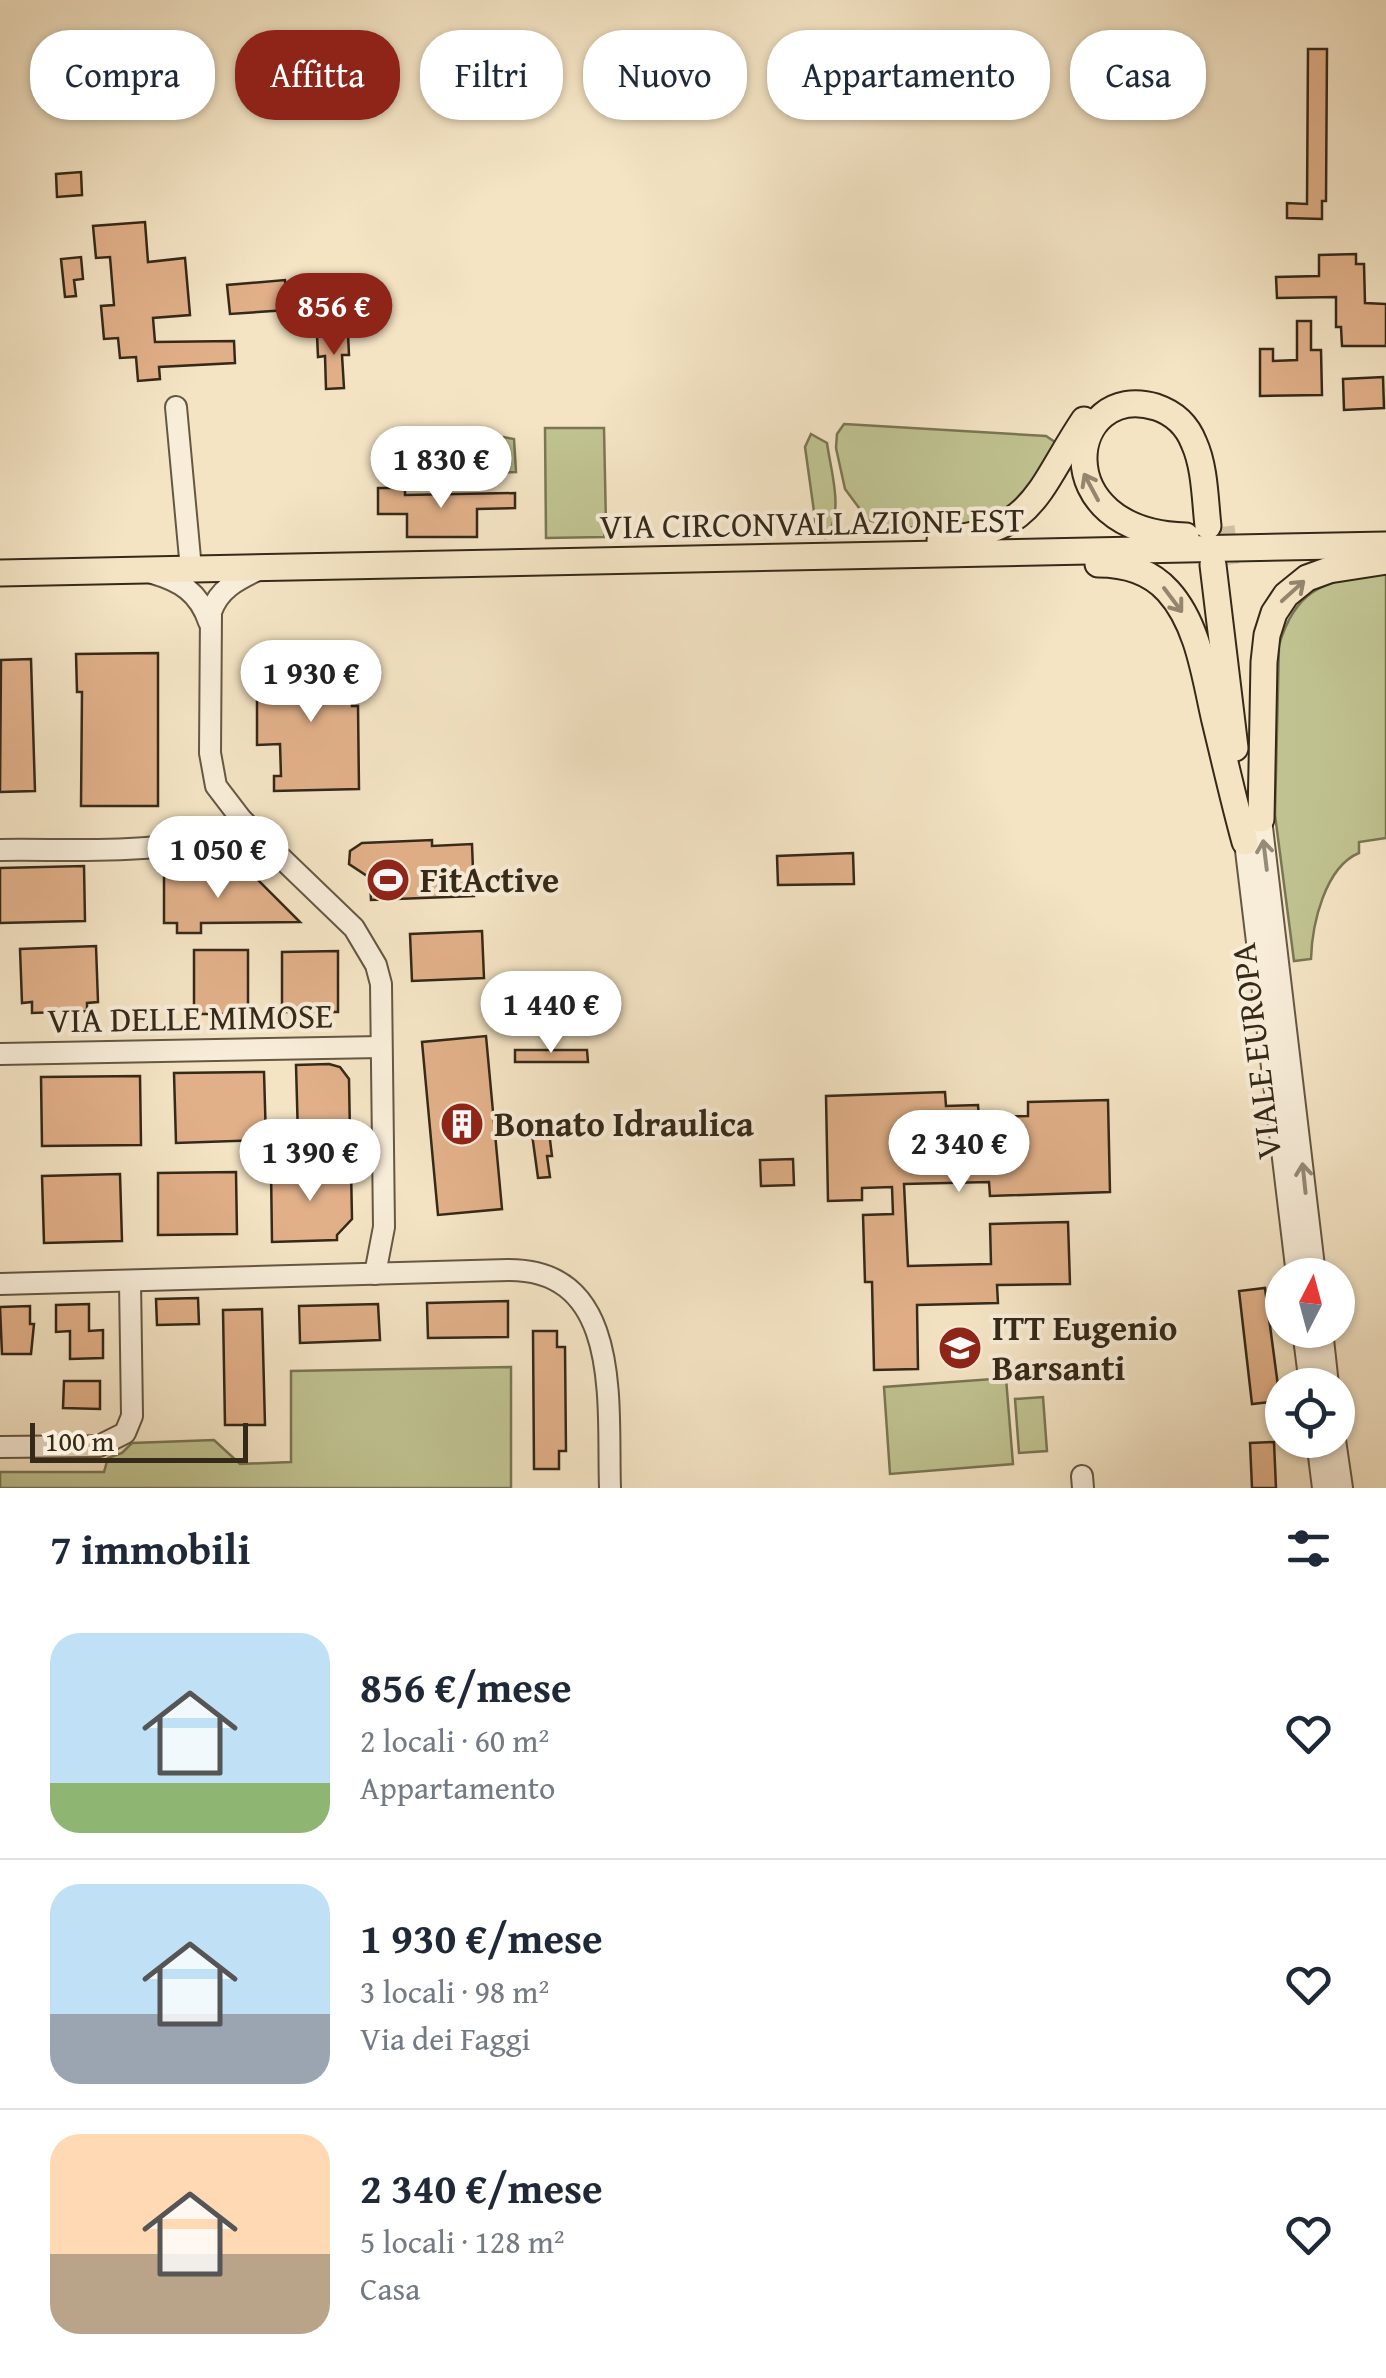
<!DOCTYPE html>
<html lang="it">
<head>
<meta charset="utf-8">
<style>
	body { margin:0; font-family:"Gentium Book Plus",serif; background:#f6f6f7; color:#1f2937; height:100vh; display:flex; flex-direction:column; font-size:38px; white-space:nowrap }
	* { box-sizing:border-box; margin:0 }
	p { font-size:32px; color:#747a83 }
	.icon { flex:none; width:55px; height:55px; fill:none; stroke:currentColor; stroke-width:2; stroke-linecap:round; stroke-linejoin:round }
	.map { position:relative; height:1488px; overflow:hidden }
	.side { display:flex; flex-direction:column; background:#fff; flex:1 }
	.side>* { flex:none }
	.guide { position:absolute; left:30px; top:30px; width:1328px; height:90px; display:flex; gap:20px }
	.needle { width:65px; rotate:6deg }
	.buttons { position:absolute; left:1265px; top:1258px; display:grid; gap:20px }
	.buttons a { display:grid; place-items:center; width:90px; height:90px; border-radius:50%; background:#fff; box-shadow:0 2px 8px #0004; font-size:50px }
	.scale { position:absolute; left:30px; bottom:25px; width:218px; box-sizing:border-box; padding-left:10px; border:5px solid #352918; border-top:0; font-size:28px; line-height:35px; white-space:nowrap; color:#352918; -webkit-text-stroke:8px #f8edd9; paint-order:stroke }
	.price { position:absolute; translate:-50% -85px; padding:0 22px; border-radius:35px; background:#fff; color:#222; font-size:32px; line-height:65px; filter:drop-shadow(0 2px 5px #0008) }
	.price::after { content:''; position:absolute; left:50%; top:60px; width:30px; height:22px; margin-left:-15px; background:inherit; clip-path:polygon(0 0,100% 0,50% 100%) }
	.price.on { background:#8f2418; color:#fff }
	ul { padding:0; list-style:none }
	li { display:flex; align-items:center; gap:30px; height:250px; padding:0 50px }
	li+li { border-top:2px solid #e0e1e3 }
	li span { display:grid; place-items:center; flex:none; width:280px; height:200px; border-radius:30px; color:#555 }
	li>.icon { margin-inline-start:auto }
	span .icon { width:120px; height:120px; fill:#fffc; stroke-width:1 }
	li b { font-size:42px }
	h2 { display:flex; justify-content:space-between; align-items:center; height:120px; padding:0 50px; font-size:42px }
	.chip { padding:0 35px; border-radius:40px; background:#fff; box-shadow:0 2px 8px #0004; font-size:35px; line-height:90px }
	.chip.on { background:#8f2418; color:#fff }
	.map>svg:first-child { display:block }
</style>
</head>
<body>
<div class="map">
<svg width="1386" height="1488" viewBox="0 0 1386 1488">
	<rect width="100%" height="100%" fill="#f4e4c4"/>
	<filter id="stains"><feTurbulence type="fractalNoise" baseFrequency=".002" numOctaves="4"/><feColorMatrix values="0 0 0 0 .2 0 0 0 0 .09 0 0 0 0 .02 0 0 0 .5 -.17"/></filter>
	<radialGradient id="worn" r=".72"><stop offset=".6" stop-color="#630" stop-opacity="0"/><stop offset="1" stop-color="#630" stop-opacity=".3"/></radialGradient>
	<g fill="#c0c391" stroke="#7a7654" stroke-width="2.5">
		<polygon points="844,424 1046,436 1055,442 1056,453 1035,490 983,524 897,528 868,520 845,489 836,448 837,434"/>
		<polygon points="545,428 604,428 606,526 604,537 546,538"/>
		<path d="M811 434 827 443C831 473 845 513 825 538L817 533 805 447Z"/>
		<polygon points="503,437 514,439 516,472 405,477 409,451 422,441 434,439"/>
		<path d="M1386 570V838L1359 842V853C1325 867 1312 924 1311 959L1294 961 1275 815 1279 645C1298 582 1329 583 1386 570Z"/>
		<polygon points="511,1367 511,1488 0,1488 0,1472 104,1472 108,1458 122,1453 132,1443 214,1440 240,1464 291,1462 291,1371"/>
		<polygon points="1006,1378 1013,1464 890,1474 884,1387"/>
		<polygon points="1043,1397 1047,1451 1019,1453 1015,1399"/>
	</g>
	<g fill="#e1b089" stroke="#352918" stroke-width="2.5">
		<polygon points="1308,49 1327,49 1326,201 1322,201 1322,219 1287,218 1287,203 1307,204"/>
		<polygon points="81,172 82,195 57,197 56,174"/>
		<polygon points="145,222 148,262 185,258 190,315 153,318 155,342 234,341 235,363 159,367 160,379 138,381 136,357 120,358 118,338 104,339 101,306 114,305 110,257 96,258 93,226"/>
		<polygon points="1356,254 1356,264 1364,264 1365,303 1386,304 1386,346 1342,346 1341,327 1336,327 1336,297 1277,298 1276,277 1319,276 1319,255"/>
		<polygon points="81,257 83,279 74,280 76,296 65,297 61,259"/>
		<polygon points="285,280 287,310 230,314 227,285"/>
		<polygon points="1297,321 1311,321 1311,350 1321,350 1322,395 1260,396 1260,349 1273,349 1273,361 1297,360"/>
		<polygon points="348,334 349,355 342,355 344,388 326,389 325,356 318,357 317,335"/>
		<polygon points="1383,377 1384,408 1344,410 1343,379"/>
		<polygon points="378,488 405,488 405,495 515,493 515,508 477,509 477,537 407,537 407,514 378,514"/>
		<polygon points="158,653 158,806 81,806 82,692 77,692 76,654"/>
		<polygon points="309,656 315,662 351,662 352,706 358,706 359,789 274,791 274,776 281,776 280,744 257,745 257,684 268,684 268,663 304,662"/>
		<polygon points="31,659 35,791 0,792 1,660"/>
		<polygon points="432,840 432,846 472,844 474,896 371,900 370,878 349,864 350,851 362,843"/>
		<polygon points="853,853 854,884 778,885 777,856"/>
		<polygon points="84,866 85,921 0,923 0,868"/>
		<polygon points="164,870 207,870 207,877 254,876 300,922 201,923 201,933 177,933 177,923 164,923"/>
		<polygon points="482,931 484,978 412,981 410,934"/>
		<polygon points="96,946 98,1002 87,1003 87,1011 32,1013 32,1002 22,1003 20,949"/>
		<rect x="194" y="950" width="54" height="64"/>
		<polygon points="338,951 338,1012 282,1012 282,952"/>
		<polygon points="486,1036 502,1209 438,1215 422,1042"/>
		<polygon points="515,1050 587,1050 588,1062 515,1062"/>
		<polygon points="329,1064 340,1067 349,1079 350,1135 298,1137 296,1065"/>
		<polygon points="264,1072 266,1140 176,1143 174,1073"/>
		<polygon points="140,1076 141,1145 42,1146 41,1077"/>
		<polygon points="945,1092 946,1106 978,1105 979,1117 1028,1116 1028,1102 1108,1100 1110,1192 990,1196 989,1182 904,1184 908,1266 991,1264 990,1224 1068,1222 1070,1284 997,1285 998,1303 917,1305 918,1369 874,1370 872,1282 865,1282 863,1215 893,1214 892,1187 862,1188 862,1200 828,1201 826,1096"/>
		<polygon points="549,1132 552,1156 547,1156 550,1177 538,1178 532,1134"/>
		<polygon points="793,1159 794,1185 761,1186 760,1160"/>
		<polygon points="351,1168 352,1219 337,1235 337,1240 272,1242 271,1170"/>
		<polygon points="236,1172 237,1234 158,1235 158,1173"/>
		<polygon points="120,1174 122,1241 44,1243 42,1176"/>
		<polygon points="1265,1288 1280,1401 1252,1404 1239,1291"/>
		<polygon points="198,1298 199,1324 157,1325 156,1299"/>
		<polygon points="508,1301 508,1337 428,1338 427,1303"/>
		<polygon points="89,1304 89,1331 103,1330 103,1358 70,1359 70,1331 56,1332 56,1305"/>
		<polygon points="378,1304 380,1340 300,1343 299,1306"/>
		<polygon points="30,1306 30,1324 34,1324 31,1354 2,1354 0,1307"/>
		<polygon points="262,1309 265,1425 225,1425 223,1310"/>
		<polygon points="533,1331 557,1331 557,1347 565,1347 566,1451 559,1451 559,1469 534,1469"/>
		<polygon points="64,1381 100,1381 100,1409 63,1408"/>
		<polygon points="1274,1442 1276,1488 1252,1488 1250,1443"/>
	</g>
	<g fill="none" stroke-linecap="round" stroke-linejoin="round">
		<polyline stroke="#cebfa2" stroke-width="25" stroke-dasharray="25 12" stroke-linecap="butt" points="1222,527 1227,565"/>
		<defs>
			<g id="minor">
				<polyline points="176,407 191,569"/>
				<path d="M258 570C237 580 219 589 211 612L210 753 216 786 242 820 354 928 376 965 381 984 384 1227 375 1274"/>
				<path d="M152 573C180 581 199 592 209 622"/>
				<polyline points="1261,819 1315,1275"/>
				<polyline points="1245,842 1297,1275"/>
				<path d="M0 850C70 848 186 860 242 820"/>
				<polyline points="0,1054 381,1047"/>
				<path d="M0 1284 508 1270C624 1269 607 1407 610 1488"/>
				<polyline points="1303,1330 1310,1385"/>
				<polyline points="1322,1330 1328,1385"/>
				<polyline points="1317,1440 1323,1488"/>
				<polyline points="1335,1440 1342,1488"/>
				<polyline points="0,1447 99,1446 125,1433 132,1416 130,1281"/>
				<polyline points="1082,1476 1083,1488"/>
			</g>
			<g id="major">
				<path d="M1186 536C1043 532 1067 380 1156 407 1174 413 1187 425 1194 443 1205 467 1205 500 1208 526"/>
				<path d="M940 540C1036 532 1037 490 1084 420"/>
				<path d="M1098 564C1124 564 1150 571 1168 591 1199 625 1205 678 1215 721 1225 762 1234 802 1245 842"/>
				<polyline points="1213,565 1235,748"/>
				<polyline points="0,573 1386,545"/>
				<polyline points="1261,819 1264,662 1267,635 1274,613 1286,595 1307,578 1329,570 1386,561"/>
			</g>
		</defs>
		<use href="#minor" stroke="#655843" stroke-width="24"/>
		<use href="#major" stroke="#352918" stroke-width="29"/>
		<use href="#minor" stroke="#f8edd9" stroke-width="20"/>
		<use href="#major" stroke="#f4e4c4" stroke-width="25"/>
	</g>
	<defs><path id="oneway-shaft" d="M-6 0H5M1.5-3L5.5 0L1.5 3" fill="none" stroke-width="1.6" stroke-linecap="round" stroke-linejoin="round" transform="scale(2.5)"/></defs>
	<g stroke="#94866e">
		<use href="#oneway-shaft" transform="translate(1091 487) rotate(-118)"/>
		<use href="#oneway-shaft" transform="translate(1293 591) rotate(-42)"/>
		<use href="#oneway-shaft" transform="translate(1173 600) rotate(53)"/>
	</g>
	<g stroke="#968b78">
		<use href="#oneway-shaft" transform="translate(1265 855) rotate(-97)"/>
		<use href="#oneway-shaft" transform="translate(1304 1178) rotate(-96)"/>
	</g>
	<defs>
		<symbol id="stadium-disc" viewBox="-11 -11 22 22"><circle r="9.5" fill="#8f2418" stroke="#f8edd9"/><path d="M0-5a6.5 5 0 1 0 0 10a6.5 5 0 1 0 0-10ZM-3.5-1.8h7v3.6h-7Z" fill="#fff"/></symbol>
		<symbol id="building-disc" viewBox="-11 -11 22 22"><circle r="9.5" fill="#8f2418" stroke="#f8edd9"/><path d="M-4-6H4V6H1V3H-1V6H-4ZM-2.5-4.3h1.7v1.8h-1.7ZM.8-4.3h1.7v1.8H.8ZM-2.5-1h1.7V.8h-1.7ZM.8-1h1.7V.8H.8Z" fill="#fff"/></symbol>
		<symbol id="school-disc" viewBox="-11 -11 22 22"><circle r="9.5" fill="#8f2418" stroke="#f8edd9"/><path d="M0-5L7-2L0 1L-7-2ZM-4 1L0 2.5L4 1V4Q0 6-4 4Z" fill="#fff"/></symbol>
	</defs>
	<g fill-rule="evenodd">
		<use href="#stadium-disc" x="363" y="855" width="50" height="50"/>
		<use href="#building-disc" x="437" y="1099" width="50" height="50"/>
		<use href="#school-disc" x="935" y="1323" width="50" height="50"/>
	</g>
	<g text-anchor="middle" stroke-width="8" stroke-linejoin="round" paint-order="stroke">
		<g font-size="35" fill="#352918" stroke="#f8edd9">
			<text transform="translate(812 523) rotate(-1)" y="12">VIA CIRCONVALLAZIONE EST</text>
			<text transform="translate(190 1018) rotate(-1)" y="12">VIA DELLE MIMOSE</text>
			<text transform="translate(1256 1051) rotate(-97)" y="12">VIALE EUROPA</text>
		</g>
		<g font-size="35" font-weight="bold" fill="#352918" stroke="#f8edd9" text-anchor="start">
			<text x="420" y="892">FitActive</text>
			<text x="494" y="1136">Bonato Idraulica</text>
			<text x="992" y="1340">ITT Eugenio<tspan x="992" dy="40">Barsanti</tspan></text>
		</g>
	</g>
	<rect width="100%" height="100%" filter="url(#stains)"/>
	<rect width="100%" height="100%" fill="url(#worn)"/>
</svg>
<div class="buttons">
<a><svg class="needle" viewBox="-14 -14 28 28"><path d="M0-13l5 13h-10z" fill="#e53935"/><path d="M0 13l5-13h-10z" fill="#747a83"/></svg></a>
<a><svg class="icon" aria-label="locate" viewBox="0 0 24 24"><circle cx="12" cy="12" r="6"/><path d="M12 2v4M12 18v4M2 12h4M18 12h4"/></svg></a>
</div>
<div class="scale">100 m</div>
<b class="price on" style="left:334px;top:358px">856 €</b>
<b class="price" style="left:441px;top:511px">1 830 €</b>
<b class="price" style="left:311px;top:725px">1 930 €</b>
<b class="price" style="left:218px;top:901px">1 050 €</b>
<b class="price" style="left:551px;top:1056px">1 440 €</b>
<b class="price" style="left:959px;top:1195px">2 340 €</b>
<b class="price" style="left:310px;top:1204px">1 390 €</b>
<div class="guide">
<a class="chip">Compra</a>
<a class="chip on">Affitta</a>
<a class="chip">Filtri</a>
<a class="chip">Nuovo</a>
<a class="chip">Appartamento</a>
<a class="chip">Casa</a>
</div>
</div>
<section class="side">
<h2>7 immobili<svg class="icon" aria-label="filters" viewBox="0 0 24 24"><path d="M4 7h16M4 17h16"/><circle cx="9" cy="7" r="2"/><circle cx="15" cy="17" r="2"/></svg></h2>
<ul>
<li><span style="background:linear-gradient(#bfe0f5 75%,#8fb573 0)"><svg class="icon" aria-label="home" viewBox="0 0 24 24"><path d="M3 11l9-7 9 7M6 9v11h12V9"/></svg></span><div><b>856 €/mese</b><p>2 locali · 60 m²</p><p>Appartamento</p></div><svg class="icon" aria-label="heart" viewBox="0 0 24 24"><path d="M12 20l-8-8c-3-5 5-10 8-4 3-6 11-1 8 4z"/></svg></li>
<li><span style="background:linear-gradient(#bfe0f5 65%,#9aa5b1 0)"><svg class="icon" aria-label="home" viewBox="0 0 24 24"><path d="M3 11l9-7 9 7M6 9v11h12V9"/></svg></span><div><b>1 930 €/mese</b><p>3 locali · 98 m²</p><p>Via dei Faggi</p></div><svg class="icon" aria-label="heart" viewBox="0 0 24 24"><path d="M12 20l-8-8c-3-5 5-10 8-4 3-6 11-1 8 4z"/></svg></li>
<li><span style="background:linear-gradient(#ffd9b3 60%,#b9a48a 0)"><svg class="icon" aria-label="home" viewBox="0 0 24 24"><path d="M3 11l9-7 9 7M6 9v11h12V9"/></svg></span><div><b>2 340 €/mese</b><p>5 locali · 128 m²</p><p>Casa</p></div><svg class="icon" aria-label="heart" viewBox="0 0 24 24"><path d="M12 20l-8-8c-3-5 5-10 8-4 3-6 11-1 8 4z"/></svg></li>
</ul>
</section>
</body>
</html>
